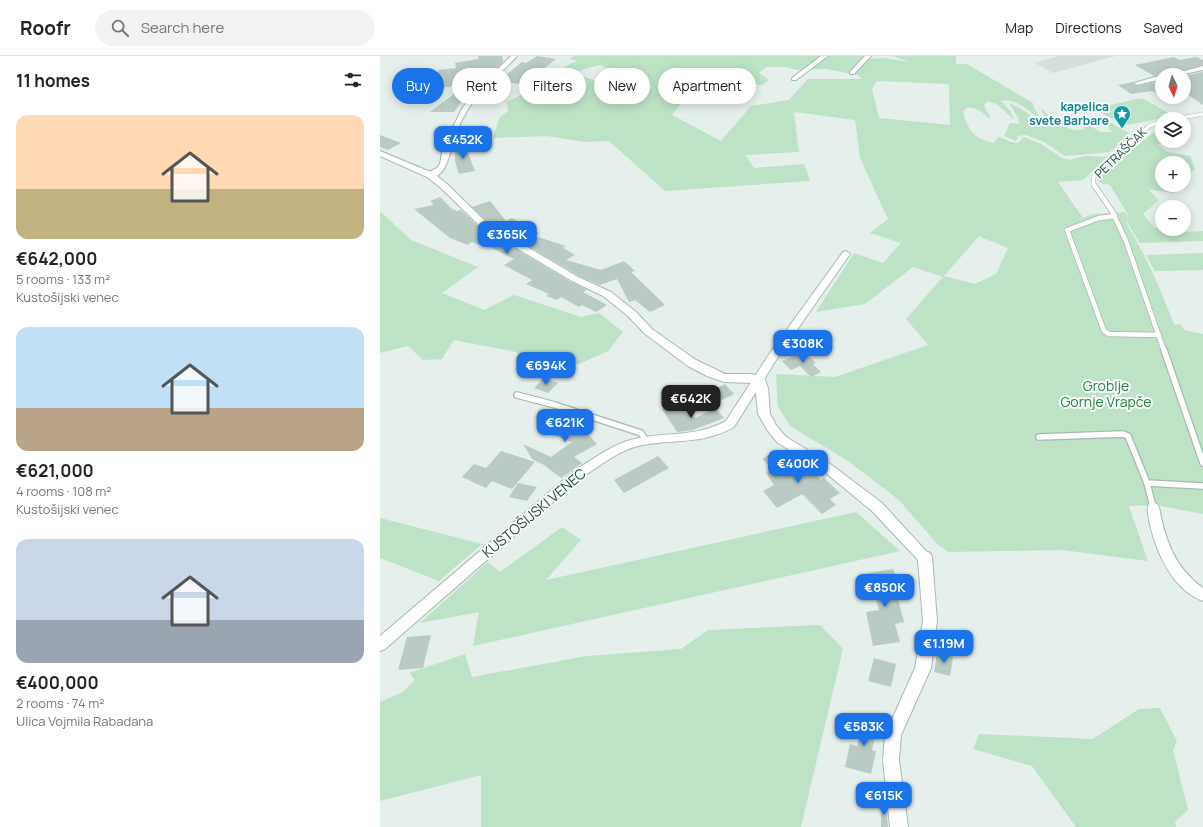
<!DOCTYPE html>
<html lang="en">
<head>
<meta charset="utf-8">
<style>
	body { margin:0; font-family:Manrope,sans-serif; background:#f2f2f2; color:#222; height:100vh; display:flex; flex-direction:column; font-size:15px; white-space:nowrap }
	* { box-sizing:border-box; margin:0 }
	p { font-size:13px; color:#767676 }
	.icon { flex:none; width:22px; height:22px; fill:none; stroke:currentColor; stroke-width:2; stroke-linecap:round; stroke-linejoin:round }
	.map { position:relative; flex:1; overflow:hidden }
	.drawer { display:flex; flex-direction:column; background:#fff; width:380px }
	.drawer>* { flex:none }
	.guide { position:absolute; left:12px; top:12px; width:380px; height:36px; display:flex; gap:8px }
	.needle { width:26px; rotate:175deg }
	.controls { position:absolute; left:775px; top:12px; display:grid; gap:8px }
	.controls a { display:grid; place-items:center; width:36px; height:36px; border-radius:50%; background:#fff; box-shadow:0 2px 10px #0003; font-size:20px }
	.price { position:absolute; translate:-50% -34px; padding:0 9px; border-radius:8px; background:#1a73e8; color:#fff; font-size:13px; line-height:26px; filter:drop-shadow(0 1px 2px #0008) }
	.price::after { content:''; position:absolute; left:50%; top:24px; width:12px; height:9px; margin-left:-6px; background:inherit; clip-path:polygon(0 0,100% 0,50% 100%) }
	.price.selected { background:#222; color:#fff }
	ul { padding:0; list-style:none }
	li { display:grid; align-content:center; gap:8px; height:212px; padding:0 16px }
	li span { display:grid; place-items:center; height:124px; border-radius:12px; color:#555 }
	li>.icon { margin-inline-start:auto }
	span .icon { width:72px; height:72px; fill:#fffc; stroke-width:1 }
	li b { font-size:17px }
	h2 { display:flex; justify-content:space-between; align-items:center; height:48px; padding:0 16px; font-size:17px }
	.pill { padding:0 14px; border-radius:18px; background:#fff; box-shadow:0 2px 10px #0003; font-size:14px; line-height:36px }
	.pill.selected { background:#1a73e8; color:#fff }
	header { display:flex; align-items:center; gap:24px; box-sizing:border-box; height:56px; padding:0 20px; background:#fff; border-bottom:1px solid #e0e0e0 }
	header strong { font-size:19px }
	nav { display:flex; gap:22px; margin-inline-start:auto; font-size:14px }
	.search { width:280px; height:36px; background:#f2f2f2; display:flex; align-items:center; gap:10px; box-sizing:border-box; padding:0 14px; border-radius:22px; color:#767676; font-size:15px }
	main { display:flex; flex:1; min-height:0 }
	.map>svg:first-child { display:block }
</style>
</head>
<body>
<header>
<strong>Roofr</strong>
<div class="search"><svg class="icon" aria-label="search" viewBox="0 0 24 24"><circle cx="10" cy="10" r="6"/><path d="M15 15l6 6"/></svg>Search here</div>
<nav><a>Map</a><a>Directions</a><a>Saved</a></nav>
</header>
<main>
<section class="drawer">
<h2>11 homes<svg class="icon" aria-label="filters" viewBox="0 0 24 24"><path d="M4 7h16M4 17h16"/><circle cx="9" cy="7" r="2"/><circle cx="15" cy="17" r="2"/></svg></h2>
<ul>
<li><span style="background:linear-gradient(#ffd9b3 60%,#c2b280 0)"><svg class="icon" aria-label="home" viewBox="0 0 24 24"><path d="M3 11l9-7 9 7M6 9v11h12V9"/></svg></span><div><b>€642,000</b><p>5 rooms · 133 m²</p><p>Kustošijski venec</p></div></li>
<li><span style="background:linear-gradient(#bfe0f5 65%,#b9a48a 0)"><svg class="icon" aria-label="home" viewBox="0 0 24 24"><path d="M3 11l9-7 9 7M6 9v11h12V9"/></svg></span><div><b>€621,000</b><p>4 rooms · 108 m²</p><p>Kustošijski venec</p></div></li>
<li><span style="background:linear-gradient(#c9d6e8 65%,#9aa5b1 0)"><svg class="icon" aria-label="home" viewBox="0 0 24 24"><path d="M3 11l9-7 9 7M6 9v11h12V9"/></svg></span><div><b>€400,000</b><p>2 rooms · 74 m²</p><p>Ulica Vojmila Rabadana</p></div></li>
</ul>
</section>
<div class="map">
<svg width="823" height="771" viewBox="0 0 823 771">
	<rect width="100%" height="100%" fill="#e5efeb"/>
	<polygon fill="#d3e0da" points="679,0 736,0 673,17 655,7"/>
	<g fill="#bde2c6" fill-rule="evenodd">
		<path d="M194 0H489L490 3 503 2 529 6 513 0H576V8H587L653 47 654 52 662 65C651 56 635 41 621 45L631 56 634 64 618 49 608 45 604 49 610 61 609 63C602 55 596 51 586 52L583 56C588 74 594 83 614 87L618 81C626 83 630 87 638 87L644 81 661 88 682 102 690 104 705 100 728 101 703 124 678 126 703 162 712 158 745 156 748 160 747 164 749 160 730 129 720 127 719 120 773 77 782 81V85H790L797 88H777L788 96 810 100 815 113 804 125V107H782V129H800L793 137 768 133 779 144 763 158 774 171 789 177 823 175V185L760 187 747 166 746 167C766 200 781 233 794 269L801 268 804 274 823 278V458L775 449 749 450 768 505 682 494 569 496 558 489 519 444 468 405 410 370 398 350 396 318 455 321 548 289 526 263 563 221 533 211 485 248 436 256 474 197 503 207 521 187 490 177 508 163 480 102 475 64 414 56 419 96 365 99 374 112 424 108 430 125 285 135 229 85 205 86 167 80 113 82 120 61 128 55 127 46 143 38 156 35 192 16 242 35 273 32 220 9 198 15 184 11 197 5 189 3ZM386 11H405L418 14 446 13 478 19 482 23H428L409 44 371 50 341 85 292 59 302 46 321 38 332 37 340 41 370 28 383 29 389 24 379 17ZM497 25 569 28 570 69 499 62 492 33ZM599 180 628 192 616 218 595 228 564 220Z"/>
		<polygon points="762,42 794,60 747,69 712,53"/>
		<path d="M629 47C640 52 650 57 656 67L666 71 668 66 660 52C671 60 689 79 704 73L695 59 720 76H732L720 60 750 78 730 96 685 100 664 86 646 79 638 80 636 85 624 80 630 67 639 68V63Z"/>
		<polygon points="0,157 2,157 31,184 98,211 62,237 104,254 134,239 201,261 219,257 243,276 228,295 199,308 157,311 136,296 74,284 62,303 43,304 28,290 0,297"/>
		<polygon points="823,197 823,214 775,215 766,199"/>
		<polygon points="476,456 520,495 93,590 99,556 40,567 108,506 120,516 182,471 201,484 166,524"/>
		<polygon points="0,462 102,488 59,525 0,502"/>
		<polygon points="440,569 463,593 421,771 101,771 101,719 0,745 0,646 23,636 35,624 29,617 85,598 92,621 207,600 301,593 328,574"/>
		<polygon points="780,652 797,685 793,694 808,754 795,766 796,771 696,771 652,710 593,693 599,678 713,683 759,653"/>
	</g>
	<g fill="#bacbc4">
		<polygon points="98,0 122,0 123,6 98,30 93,29 74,56 50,56 87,28 54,33 58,14 76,12 75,7 98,3"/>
		<polygon points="157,0 176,3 161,15 153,16 139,28 126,26 126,30 122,33 107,31 124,15 125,20 142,6 146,7"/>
		<polygon points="794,1 800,4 816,1 823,4 823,9 786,19 782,18 774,20 755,9"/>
		<polygon points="823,16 823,49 804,36 804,20"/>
		<polygon points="782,25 782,40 772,35 751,38 738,29 753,26 753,28 757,30"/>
		<polygon points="0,79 21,87 8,94 0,91"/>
		<polygon points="88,90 88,97 95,115 79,118 75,105 75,91"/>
		<polygon points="60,141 72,153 77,155 81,154 100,172 191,226 207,234 203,236 227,249 216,256 202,249 199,251 181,241 177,244 166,240 169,238 146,228 152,224 124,209 134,203 108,190 106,191 91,186 88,189 70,182 34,153 54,149 50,145"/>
		<polygon points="110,145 126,165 132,162 159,177 155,180 186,190 183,192 195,199 186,204 221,214 244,205 255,215 251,216 285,249 270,256 255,244 249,246 237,223 220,229 199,220 108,166 92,151"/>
		<polygon points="425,296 436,307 433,308 441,316 431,321 420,310 411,314 402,305"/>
		<polygon points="164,322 178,327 168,337 154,332"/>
		<polygon points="345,328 354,338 338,346 329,336"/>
		<polygon points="293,350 297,356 309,352 315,362 336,352 344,362 313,374 297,376 282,353"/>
		<polygon points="178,354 192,359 190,360 211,365 205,375 217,388 194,401 202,407 181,422 164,409 152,403 143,388 171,401 192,386 160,374"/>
		<polygon points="121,395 155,406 132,433 112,425 106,432 82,421 94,408 106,412"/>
		<polygon points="393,396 405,407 416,401 441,424 444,422 460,437 450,443 456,449 442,458 422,438 397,452 383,435 394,429 386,417 394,414 382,403"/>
		<polygon points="278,400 289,412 244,437 234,424"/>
		<polygon points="138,427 157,431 147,445 129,441"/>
		<polygon points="513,513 522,539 517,539 524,566 515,568 520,586 493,590 486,556 499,554 488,517"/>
		<polygon points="51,579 43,612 18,614 27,581"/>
		<polygon points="557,597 573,601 570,620 554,616"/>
		<polygon points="494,602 516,608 511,631 488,625"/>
		<polygon points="485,658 500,662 492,694 496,695 491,718 465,711 470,688 477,690"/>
		<polygon points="501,748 506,748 508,771 501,771"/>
	</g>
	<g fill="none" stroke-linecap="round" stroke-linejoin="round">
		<defs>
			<g id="service-far2">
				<polyline points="795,63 823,58"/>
				<polyline points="715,130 713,128 714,120 717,117 769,70 782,65"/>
			</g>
			<g id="service-far1">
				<polyline points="714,129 732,155 746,185 784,295"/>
				<polyline points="735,160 719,162 687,174 724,275 729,278 779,279"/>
			</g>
			<g id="service">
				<polyline points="784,294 823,407"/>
				<polyline points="137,339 175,349 261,377 266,385"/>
				<polyline points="659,381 743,378 748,380 767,427"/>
				<polyline points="773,451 767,427 823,430"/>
			</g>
			<g id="minor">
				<path d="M131 0H137C125 14 109 25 98 39 89 50 82 63 76 77 70 90 69 125 47 121V117L57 112 60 108 63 91 82 53 94 36Z"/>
				<polygon points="441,0 448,0 416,24 412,24 412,22"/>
				<polygon points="485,0 491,0 474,18 470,18 470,16"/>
				<polygon points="823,10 823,14 800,19 789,19"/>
				<polygon points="782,19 782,23 757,29 754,27"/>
				<path d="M466 195 470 198 398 301 354 371C320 390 294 382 258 390 238 395 220 410 202 421L5 593 0 595V580L194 415C215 402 235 386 259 382 290 376 317 381 346 365L390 297 463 196Z"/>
				<path d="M773 446 777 448 779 451C785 484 795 512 823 532V545C793 534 777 498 770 469 769 462 766 454 769 448Z"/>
			</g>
			<polygon id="tertiary" points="0,95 53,117 67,128 107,167 198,221 231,236 256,256 272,273 316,304 345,318 371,318 384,321 388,332 390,358 396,369 406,381 449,407 502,447 546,495 550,497 552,501 557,565 551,612 521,679 519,704 528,771 510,771 503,704 505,679 535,612 543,565 538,504 492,455 441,413 398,387 388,375 378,358 375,327 344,326 327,320 308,310 264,277 248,260 223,240 192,225 101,171 61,132 47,121 0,100"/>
		</defs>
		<use href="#service-far2" stroke="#a7b8b2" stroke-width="4.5"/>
		<use href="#service-far1" stroke="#a7b8b2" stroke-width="6"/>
		<use href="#service" stroke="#a7b8b2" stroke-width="8"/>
		<use href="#minor" stroke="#a7b8b2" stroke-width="2"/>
		<use href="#tertiary" stroke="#a7b8b2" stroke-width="2"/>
		<use href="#service-far2" stroke="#fff" stroke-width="3.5"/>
		<use href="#service-far1" stroke="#fff" stroke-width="4.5"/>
		<use href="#service" stroke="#fff" stroke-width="5.5"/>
		<use href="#minor" fill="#fff" fill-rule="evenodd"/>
		<use href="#tertiary" fill="#fff" fill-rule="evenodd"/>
	</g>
	<defs>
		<symbol id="sight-pin" viewBox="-11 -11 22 30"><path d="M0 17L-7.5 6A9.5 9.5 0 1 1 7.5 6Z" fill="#0f9aa8" stroke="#f7fbf9"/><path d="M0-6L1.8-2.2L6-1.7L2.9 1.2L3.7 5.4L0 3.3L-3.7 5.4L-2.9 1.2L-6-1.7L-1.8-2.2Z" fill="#fff"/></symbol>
	</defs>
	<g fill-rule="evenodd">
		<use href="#sight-pin" x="732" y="48" width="20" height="27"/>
	</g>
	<g text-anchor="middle" stroke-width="4" stroke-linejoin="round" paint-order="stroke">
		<g font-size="12" font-weight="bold" fill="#0d838f" stroke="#f7fbf9" text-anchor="end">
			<text x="729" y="55">kapelica<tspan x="729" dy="14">svete Barbare</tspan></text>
		</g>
		<g font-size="12" fill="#22443a" stroke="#f7fbf9">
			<text transform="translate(741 97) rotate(-44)" y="4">PETRAŠČAK</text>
		</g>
		<g font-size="14" fill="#287f49" stroke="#f7fbf9">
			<text x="726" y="335">Groblje<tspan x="726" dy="16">Gornje Vrapče</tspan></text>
		</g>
		<g font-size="14" fill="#22443a" stroke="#f7fbf9">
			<text transform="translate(154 457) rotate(-40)" y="5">KUSTOŠIJSKI VENEC</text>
		</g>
	</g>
</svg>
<div class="controls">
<a><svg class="needle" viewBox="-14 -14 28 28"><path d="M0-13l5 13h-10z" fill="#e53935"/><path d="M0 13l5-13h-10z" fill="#767676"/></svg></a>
<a><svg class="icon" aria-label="layers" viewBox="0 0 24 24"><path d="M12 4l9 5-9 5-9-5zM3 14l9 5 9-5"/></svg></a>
<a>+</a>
<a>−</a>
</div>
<b class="price" style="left:83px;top:104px">€452K</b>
<b class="price" style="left:127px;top:199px">€365K</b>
<b class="price" style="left:423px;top:308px">€308K</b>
<b class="price" style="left:166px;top:330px">€694K</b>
<b class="price selected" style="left:311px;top:363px">€642K</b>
<b class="price" style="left:185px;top:387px">€621K</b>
<b class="price" style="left:418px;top:428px">€400K</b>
<b class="price" style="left:505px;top:552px">€850K</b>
<b class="price" style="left:564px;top:608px">€1.19M</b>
<b class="price" style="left:484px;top:691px">€583K</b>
<b class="price" style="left:504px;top:760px">€615K</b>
<div class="guide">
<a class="pill selected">Buy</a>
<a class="pill">Rent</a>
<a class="pill">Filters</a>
<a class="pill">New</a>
<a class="pill">Apartment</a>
</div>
</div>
</main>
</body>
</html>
